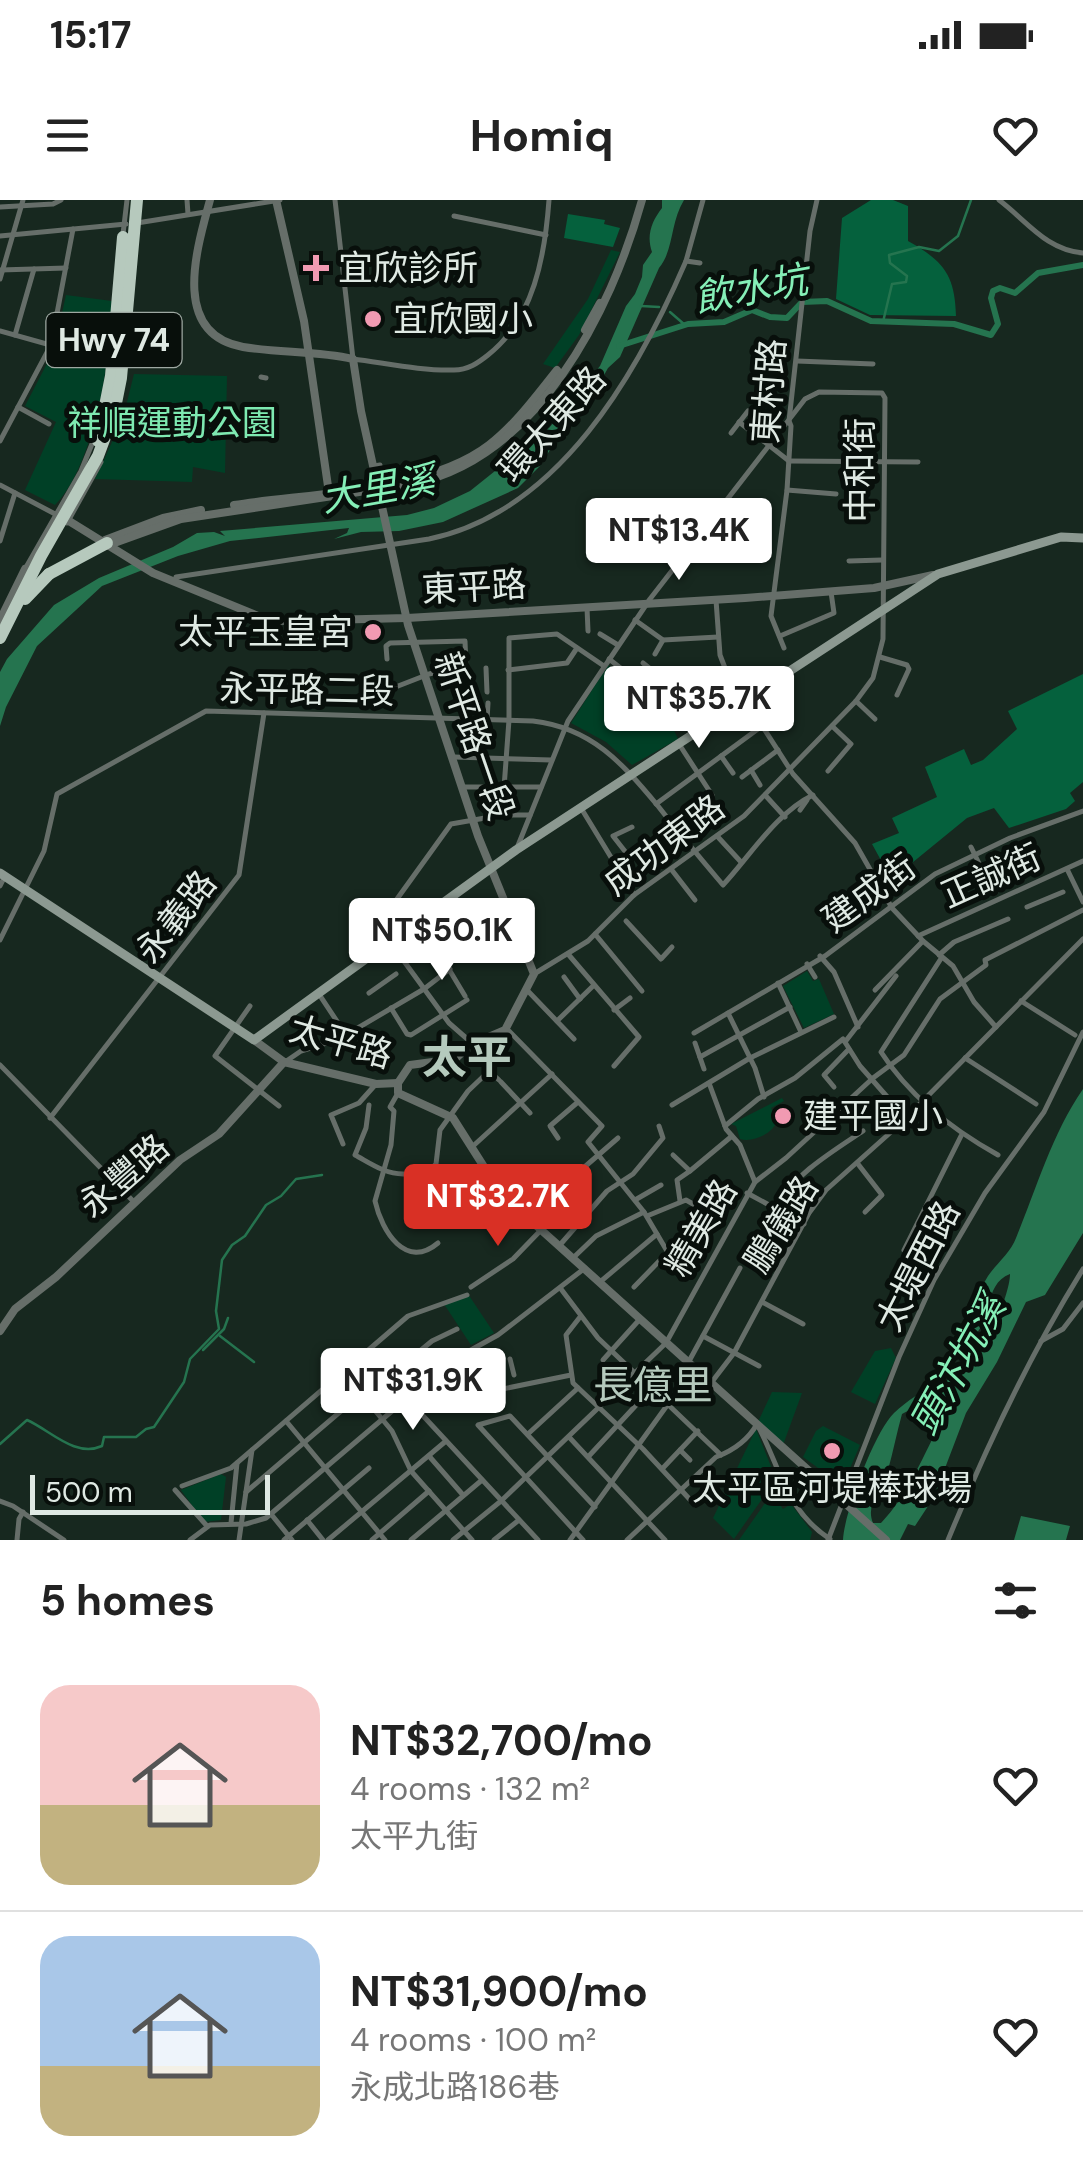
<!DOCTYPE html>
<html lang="en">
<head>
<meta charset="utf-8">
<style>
	body { margin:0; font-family:"DM Sans","Noto Sans TC",sans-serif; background:#f6f6f6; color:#222; height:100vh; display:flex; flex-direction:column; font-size:38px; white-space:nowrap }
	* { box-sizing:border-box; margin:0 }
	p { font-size:32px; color:#767676 }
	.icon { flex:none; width:55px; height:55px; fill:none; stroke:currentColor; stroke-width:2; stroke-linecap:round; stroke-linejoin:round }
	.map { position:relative; height:1340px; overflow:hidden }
	.sheet { display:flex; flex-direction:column; background:#fff; flex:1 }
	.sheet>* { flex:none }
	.scale { position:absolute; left:30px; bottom:25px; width:240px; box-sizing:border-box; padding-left:10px; border:5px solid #dfe9e3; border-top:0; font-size:28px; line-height:35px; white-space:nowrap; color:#dfe9e3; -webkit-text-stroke:8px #080f0b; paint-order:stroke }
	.price { position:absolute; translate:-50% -85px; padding:0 22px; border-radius:10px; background:#fff; color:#222; font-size:32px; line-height:65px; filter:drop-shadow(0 2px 5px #0008) }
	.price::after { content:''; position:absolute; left:50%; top:60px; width:30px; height:22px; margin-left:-15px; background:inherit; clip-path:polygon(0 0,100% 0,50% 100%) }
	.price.on { background:#d93025; color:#fff }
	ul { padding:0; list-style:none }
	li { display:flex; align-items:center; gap:30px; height:250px; padding:0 40px }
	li+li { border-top:2px solid #e0e0e0 }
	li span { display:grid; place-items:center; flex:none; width:280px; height:200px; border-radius:30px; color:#555 }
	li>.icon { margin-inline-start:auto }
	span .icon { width:120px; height:120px; fill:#fffc; stroke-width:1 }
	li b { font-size:42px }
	h2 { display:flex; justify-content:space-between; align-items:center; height:120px; padding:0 40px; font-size:42px }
	.status { display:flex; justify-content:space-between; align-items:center; height:70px; padding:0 50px; background:#fff; direction:ltr }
	.status svg { height:28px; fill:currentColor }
	header { display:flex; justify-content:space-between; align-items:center; height:130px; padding:0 40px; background:#fff; font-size:45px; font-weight:700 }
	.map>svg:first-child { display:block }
</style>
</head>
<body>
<div class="status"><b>15:17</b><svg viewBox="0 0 49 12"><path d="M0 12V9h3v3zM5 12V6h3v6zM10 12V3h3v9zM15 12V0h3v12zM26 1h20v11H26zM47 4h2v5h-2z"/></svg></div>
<header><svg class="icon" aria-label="menu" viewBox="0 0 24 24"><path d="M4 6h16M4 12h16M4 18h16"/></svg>Homiq<svg class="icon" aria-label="heart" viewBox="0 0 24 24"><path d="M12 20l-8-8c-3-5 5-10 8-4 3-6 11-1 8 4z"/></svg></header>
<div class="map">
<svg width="1083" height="1340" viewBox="0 0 1083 1340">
	<rect width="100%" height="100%" fill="#17281f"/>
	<g fill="#004026">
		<polygon points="611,50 620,52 579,135 555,168 543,164 588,99"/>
		<polygon points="66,95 112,101 106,155 56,140"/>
		<path d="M54 150 106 166C101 206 84 276 55 305L25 290 56 222 25 206Z"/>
		<polygon points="134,174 227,176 225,273 193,267 192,282 95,279 123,218"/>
		<polygon points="608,465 663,506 678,539 632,565 606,542 571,523"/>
		<polygon points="807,771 813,781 819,779 834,814 804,828 783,786"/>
		<path d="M782 898 784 901 771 908 778 919C774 933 754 943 740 939L736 926 731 924Z"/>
		<polygon points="468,1094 494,1133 471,1145 444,1104"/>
		<polygon points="891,1148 896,1158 875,1204 851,1192 875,1151"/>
		<polygon points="772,1192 802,1193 783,1245 757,1224"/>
		<polygon points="823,1226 860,1245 848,1273 832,1278 803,1257 816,1231"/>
		<polygon points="756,1229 776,1279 734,1339 713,1318"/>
		<polygon points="221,1274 226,1277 221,1320 204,1322 181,1290"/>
		<polygon points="777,1286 786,1297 779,1303 783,1309 791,1304 812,1332 810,1340 739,1340"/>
	</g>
	<g fill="#05613d">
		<path d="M871 0H893L908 6V41C943 61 955 74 956 116L870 115 836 99 842 18Z"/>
		<polygon points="568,14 605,20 604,24 620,28 613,47 564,38"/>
		<polygon points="1083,474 1083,582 1070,593 1075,601 1066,609 1009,628 994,608 967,618 885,685 877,671 883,664 872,644 899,633 892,618 937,597 925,567 964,549 971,565 983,560 1017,529 1008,511"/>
	</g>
	<g fill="#25744f" fill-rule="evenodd">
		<path d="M662 0H684C670 23 674 50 659 68L620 157 608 168 590 200 568 221 540 266 518 288 443 322 399 331 361 332 334 339 347 333 349 328 230 341 178 356 102 386 37 446 6 507 0 526V472L7 459 54 405 99 378 173 347 197 333 214 332 225 336 220 331 407 315 434 308 470 291 549 228 600 166 626 106 635 94 642 77 643 65 652 52C646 35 652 21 662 8Z"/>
		<path d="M1083 889V1033L1045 1095 1026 1102 997 1162 966 1213 934 1297 915 1326 908 1324 900 1340H843C844 1313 875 1231 894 1213 907 1201 923 1190 939 1183 946 1180 955 1179 961 1175 980 1162 1010 1097 1010 1074 982 1085 994 1122 972 1137L963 1133C967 1114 978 1093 988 1076 997 1063 1011 1052 1016 1038 1037 987 1052 934 1083 889ZM939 1206 943 1211 942 1220C924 1254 908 1295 881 1323H873C865 1304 882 1288 888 1270 893 1252 897 1232 902 1214L915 1207Z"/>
		<polygon points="1021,1316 1070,1326 1066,1340 1014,1340"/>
	</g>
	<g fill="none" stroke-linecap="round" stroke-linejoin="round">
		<g stroke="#25744f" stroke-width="2.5">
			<polyline points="641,106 659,107"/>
			<polyline points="670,112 685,125"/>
			<polyline points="883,122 892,84 906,82 907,76 890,63 889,55 919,47 939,51 958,36 971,0"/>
			<polyline points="220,1136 254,1162"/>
			<polyline points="203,1150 224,1129 228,1118"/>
			<path d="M0 1244 27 1220C50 1230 75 1258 102 1246L104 1237H136L146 1229 154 1227 184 1182 190 1159 219 1129 216 1111 222 1060 232 1045 245 1036 266 1005 281 996 296 979 322 975"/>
		</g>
		<polyline stroke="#25744f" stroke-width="6" points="619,146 688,124 724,122 752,110 770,117 787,118 802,102 827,101 871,121 954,124 991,135 998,124 991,98 993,91 1000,88 1015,93 1038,73 1083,65"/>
		<g stroke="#666e69" stroke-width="5">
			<polyline points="187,0 188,14"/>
			<path d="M335 0 353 159C385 163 421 171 454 170 468 170 478 163 488 155 534 119 545 55 549 0"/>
			<path d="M999 0C1027 21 1046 50 1083 53"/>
			<polyline points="0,7 53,4 61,0"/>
			<polyline points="454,16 546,35"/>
			<polyline points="137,23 280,0"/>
			<polyline points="123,34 127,0"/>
			<polyline points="0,36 126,24"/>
			<polyline points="700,63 686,61 703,0"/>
			<polyline points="0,70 66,68"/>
			<polyline points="0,79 23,0"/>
			<polyline points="0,131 111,162"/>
			<polyline points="15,135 34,69"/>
			<polyline points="797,161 873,164"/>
			<polyline points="261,177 266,178"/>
			<polyline points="18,207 49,224"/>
			<polyline points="739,222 789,261"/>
			<polyline points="731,233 748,211"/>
			<polyline points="0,241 51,145 73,29"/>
			<polyline points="789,261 918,262"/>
			<polyline points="374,266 380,265 378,282"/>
			<polyline points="0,285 57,315"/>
			<polyline points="787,290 836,294"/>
			<polyline points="67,323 101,262"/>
			<polyline points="0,341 15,293"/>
			<polyline points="849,361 882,360"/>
			<polyline points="25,369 81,271 94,239"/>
			<path d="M176 377 429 339C559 312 637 174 686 61"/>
			<polyline points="716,400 720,455 725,468 793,574 855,643 892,708 923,741 953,766 974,802 996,827"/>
			<polyline points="587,408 588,431"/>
			<polyline points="635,420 663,440 718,437"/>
			<polyline points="600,434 618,445"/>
			<polyline points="780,436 834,413 831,392"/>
			<polyline points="784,448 771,416 787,290 791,226 789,221 810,31 817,0"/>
			<polyline points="655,454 663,440"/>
			<polyline points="880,457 907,465 909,469 897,495"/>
			<polyline points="387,459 386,446 390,443 465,441 466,466 429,474 393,488 388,485 387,474"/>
			<polyline points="609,459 646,488"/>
			<polyline points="643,463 669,484"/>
			<polyline points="486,468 487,492"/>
			<polyline points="508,470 567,463 577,448"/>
			<polyline points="672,487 728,473"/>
			<polyline points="856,501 875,519"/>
			<polyline points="487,520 488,503"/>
			<polyline points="679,544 712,595"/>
			<polyline points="721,556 733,573"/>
			<polyline points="454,557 551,560"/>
			<polyline points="751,570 760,585"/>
			<polyline points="828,571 851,544 832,526"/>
			<polyline points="742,577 778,550"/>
			<polyline points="462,587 541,587"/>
			<polyline points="765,595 785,617"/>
			<polyline points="656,604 762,526"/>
			<polyline points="581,608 634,695"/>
			<polyline points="800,610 807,600"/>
			<polyline points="502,615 509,520 509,438 557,434 604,466"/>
			<polyline points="632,627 613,636 631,659 637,654"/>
			<polyline points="717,636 741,662"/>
			<polyline points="971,647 988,682"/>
			<polyline points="517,648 568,521 650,399 805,199 819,192 882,193 885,198 883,439 873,478 856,501 744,616 634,695 588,741 534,774"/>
			<polyline points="638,653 697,609"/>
			<polyline points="671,669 695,700"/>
			<polyline points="1067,669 1083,702"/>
			<polyline points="0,686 5,676"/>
			<polyline points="397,699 451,624 502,615 530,615"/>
			<polyline points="1027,707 1063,692"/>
			<polyline points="626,721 661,759 672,747"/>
			<polyline points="595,734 642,791"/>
			<polyline points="918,736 1083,661"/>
			<path d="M0 740 44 651 57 594 206 511 533 521C592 528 622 563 658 606 679 633 701 659 723 685 750 656 776 613 813 595"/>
			<polyline points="390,742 449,823 473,844"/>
			<polyline points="424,754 435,746 465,796"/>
			<polyline points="568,754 639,837 614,866"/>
			<polyline points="939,755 954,742 1008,719"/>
			<polyline points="820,756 834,772 858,827"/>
			<path d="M942 757 881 852C910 897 953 930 998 955"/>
			<polyline points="807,764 815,777"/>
			<polyline points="564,777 580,799"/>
			<polyline points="778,783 801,832"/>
			<polyline points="526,789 574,839"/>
			<polyline points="875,790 922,742"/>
			<polyline points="369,793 396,774"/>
			<polyline points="319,794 346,835"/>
			<polyline points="1021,801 1075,835"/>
			<polyline points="250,806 215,856 279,906"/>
			<polyline points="391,808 407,834 411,835 467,800"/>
			<polyline points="614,810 630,798"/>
			<polyline points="728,813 755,868 764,897"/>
			<polyline points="557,821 593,786"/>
			<polyline points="694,833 825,756 935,674 1010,638 1083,611"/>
			<polyline points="845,842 896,776"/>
			<polyline points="695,843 704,869"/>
			<polyline points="700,857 790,807"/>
			<polyline points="965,858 1036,904"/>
			<polyline points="285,862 301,851 339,839 424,789 450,769"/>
			<polyline points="0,865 134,1002"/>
			<polyline points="489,871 499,880"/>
			<polyline points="501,882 530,913"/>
			<polyline points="709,883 726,929 740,945 755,982"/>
			<polyline points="834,887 824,875 849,849"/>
			<path d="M398 893 390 907 394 911 391 945 375 1001C382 1032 406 1070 438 1043"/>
			<path d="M369 905 366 928 355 955C370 963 385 974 403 974 412 975 419 971 428 972L436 964 440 930 468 891 489 871 501 833 509 831 602 926 588 942 644 1012 667 1051"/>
			<polyline points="672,905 750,858 834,817"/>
			<polyline points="50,918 239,675 264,513"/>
			<polyline points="725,926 758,899 795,878 843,839 860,866 905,917"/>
			<polyline points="558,938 550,926 578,902"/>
			<polyline points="343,944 331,915 359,903 376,884"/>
			<polyline points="472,947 552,874"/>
			<polyline points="673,955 690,971 677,980 680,1001"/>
			<polyline points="858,964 882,995 865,1012"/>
			<polyline points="436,967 453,1011"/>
			<polyline points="690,971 732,936"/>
			<polyline points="747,993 804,1024"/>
			<polyline points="635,1000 661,985"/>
			<path d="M774 1008C795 974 830 953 863 931"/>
			<polyline points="469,1018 476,1005 498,988"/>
			<polyline points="534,1024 566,983 618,938"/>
			<polyline points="559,1046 607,991 633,974 663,938 659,926"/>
			<polyline points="573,1058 596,1036 644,1012"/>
			<polyline points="929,1063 904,1050 961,936"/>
			<polyline points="600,1082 657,1034"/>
			<polyline points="471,1087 513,1059 541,1030"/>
			<polyline points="634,1087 707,1012 686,1000 647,1016"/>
			<polyline points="561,1089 598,1138 721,1255"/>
			<polyline points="762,1102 803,1124"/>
			<polyline points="580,1117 566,1135 573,1183 643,1249 695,1305"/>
			<polyline points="703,1136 759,1166"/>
			<polyline points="1041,1141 1063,1129 1083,1103"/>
			<polyline points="365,1153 538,1340"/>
			<polyline points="465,1154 473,1195 571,1175"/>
			<polyline points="510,1159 514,1175"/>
			<polyline points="603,1160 640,1119"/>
			<polyline points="688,1163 740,1068"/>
			<polyline points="344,1173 392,1231 411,1271 472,1340"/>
			<polyline points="387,1178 432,1141 457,1129"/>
			<polyline points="711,1183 734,1153 809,1013 826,990 900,924 1083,739"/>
			<polyline points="286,1221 385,1340"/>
			<polyline points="529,1233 578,1188"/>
			<polyline points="569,1237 665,1340"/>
			<polyline points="680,1250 690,1260"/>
			<polyline points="429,1256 463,1295"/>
			<polyline points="588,1257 652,1188"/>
			<polyline points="662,1269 698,1231"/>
			<polyline points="182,1286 231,1268 408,1116 467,1095"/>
			<polyline points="175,1290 207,1326"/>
			<polyline points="246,1292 361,1194"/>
			<polyline points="0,1301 13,1306 64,1340"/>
			<polyline points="271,1314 292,1340"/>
			<polyline points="307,1320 323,1340"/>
			<polyline points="231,1323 237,1263"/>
			<polyline points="17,1340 19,1319 23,1312"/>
			<polyline points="190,1340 210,1325 246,1324 266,1318 451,1161 498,1135 585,1068"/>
			<polyline points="239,1340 252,1250"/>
			<polyline points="284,1340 369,1268"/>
			<polyline points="328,1340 446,1241"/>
			<polyline points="372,1340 429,1291"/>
			<polyline points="411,1340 482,1280"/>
			<polyline points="453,1340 501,1301 666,1143 755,982 786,958 873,878 904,855 940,799 986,765 985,760 1083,710"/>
			<polyline points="494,1340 519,1320"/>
			<polyline points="570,1340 694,1168"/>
			<polyline points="583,1340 478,1225 510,1216 595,1307"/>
			<path d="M627 1340 716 1257C732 1251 748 1240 757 1224 780 1266 785 1310 830 1339"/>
			<polyline points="828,1340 899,1157 934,1080 985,993 1044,912 1083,832"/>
			<path d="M948 1340C987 1245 1029 1156 1083 1069"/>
		</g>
		<g stroke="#666e69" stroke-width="8">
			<path d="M210 0C197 48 170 134 243 147 279 153 317 151 353 159L361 211 408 425 478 636 534 774 505 830 470 845 455 859 410 865 398 883"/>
			<polyline points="276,0 304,121 329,293"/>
			<polyline points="585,130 600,103"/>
			<path d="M234 305C311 293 428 292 489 245 516 224 536 196 557 170"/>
			<polyline points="69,321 153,373 263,418 284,421 407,418 745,398 874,388 933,375"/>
			<polyline points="105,340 163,318 201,310"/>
			<path d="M106 346 181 319 412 284C537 259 611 112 642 0"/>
			<polyline points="0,420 25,369"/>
			<polyline points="254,840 284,862 376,884 398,883"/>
			<polyline points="398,883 398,893 453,918 493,981 529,1019 886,1340"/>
			<polyline points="0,1131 15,1109 56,1077 180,960 219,934 284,862"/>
		</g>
		<polyline stroke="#8c9991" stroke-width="9" points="0,673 254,840 516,650 938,374 1061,337 1083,338"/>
		<polyline stroke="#b6c9bd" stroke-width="12" points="49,374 107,343"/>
		<g stroke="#b6c9bd" stroke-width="12">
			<polyline points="98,241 111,176 123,37"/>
			<polyline points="25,399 49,374"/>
			<polyline points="0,438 41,356 98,256 114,213 121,178 137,0"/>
		</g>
	</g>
	<g fill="#f19ab2" stroke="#080f0b" stroke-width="4">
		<path d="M311 53h10v10h10v10h-10v10h-10v-10h-10v-10h10z"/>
		<circle cx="373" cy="119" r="10"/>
		<circle cx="373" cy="432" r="10"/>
		<circle cx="783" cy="916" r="10"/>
		<circle cx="832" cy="1251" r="10"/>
	</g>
	<g text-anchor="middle" stroke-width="10" stroke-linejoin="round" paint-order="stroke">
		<rect fill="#080f0b" stroke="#9ea8a2" stroke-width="2.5" x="46.5" y="113" width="135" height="54" rx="8"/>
		<g font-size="32" font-weight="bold" fill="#dfe9e3">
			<text x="114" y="151">Hwy 74</text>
		</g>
		<g font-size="35" fill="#dfe9e3" stroke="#080f0b" text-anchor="start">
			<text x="338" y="80">宜欣診所</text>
			<text x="393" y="131">宜欣國小</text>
			<text x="353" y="444" text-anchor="end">太平玉皇宮</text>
			<text x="803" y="928">建平國小</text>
			<text x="832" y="1300" text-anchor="middle">太平區河堤棒球場</text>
		</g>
		<g font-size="35" fill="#dfe9e3" stroke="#080f0b">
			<text transform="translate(769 191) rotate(-86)" y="12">東村路</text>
			<text transform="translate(552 224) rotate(-48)" y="12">環太東路</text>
			<text transform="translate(860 270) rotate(-90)" y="12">中和街</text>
			<text transform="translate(474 387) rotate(-3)" y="12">東平路</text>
			<text transform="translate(307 490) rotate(1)" y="12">永平路二段</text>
			<text transform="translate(474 536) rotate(71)" y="12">新平路一段</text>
			<text transform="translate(664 645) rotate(-37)" y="12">成功東路</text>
			<text transform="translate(991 676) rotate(-24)" y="12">正誠街</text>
			<text transform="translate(869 693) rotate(-36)" y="12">建成街</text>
			<text transform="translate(176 717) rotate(-52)" y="12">永義路</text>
			<text transform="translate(341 842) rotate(16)" y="12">太平路</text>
			<text transform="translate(124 976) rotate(-41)" y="12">永豐路</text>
			<text transform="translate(781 1024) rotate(-58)" y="12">鵬儀路</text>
			<text transform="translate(701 1028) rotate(-60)" y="12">精美路</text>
			<text transform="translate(918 1066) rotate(-63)" y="12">太堤西路</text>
		</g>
		<g font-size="35" fill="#7ee9b1" stroke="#080f0b">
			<text x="172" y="235">祥順運動公園</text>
		</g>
		<g font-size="38" font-style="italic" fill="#85efb7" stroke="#080f0b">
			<text transform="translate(751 89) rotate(-10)" y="13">飲水坑</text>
			<text transform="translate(378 289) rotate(-10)" y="13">大里溪</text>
			<text transform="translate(958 1165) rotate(-61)" y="13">頭汴坑溪</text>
		</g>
		<g font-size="40" fill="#b5cabd" stroke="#080f0b">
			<text x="653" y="1199">長億里</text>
		</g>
		<g font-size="45" font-weight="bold" fill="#b5cabd" stroke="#080f0b">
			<text x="467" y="873">太平</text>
		</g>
	</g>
</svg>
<div class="scale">500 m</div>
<b class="price" style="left:679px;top:383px">NT$13.4K</b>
<b class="price" style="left:699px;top:551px">NT$35.7K</b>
<b class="price" style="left:442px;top:783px">NT$50.1K</b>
<b class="price on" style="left:498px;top:1049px">NT$32.7K</b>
<b class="price" style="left:413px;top:1233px">NT$31.9K</b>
</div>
<section class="sheet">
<h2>5 homes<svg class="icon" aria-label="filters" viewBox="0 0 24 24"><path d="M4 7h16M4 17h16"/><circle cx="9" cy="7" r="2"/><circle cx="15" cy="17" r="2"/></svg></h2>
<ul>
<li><span style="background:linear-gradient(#f6c9c9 60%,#c2b280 0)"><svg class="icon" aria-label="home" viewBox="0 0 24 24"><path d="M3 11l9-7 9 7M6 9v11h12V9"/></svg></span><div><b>NT$32,700/mo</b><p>4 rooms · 132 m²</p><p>太平九街</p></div><svg class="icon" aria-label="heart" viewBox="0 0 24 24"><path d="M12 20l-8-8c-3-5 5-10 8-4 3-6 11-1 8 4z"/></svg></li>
<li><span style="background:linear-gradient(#a9c7e8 65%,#c2b280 0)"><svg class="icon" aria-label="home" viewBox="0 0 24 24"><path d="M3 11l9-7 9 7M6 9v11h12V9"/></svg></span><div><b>NT$31,900/mo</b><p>4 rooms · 100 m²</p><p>永成北路186巷</p></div><svg class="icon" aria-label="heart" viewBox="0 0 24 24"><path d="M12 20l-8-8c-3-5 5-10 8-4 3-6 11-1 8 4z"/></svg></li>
</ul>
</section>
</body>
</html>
